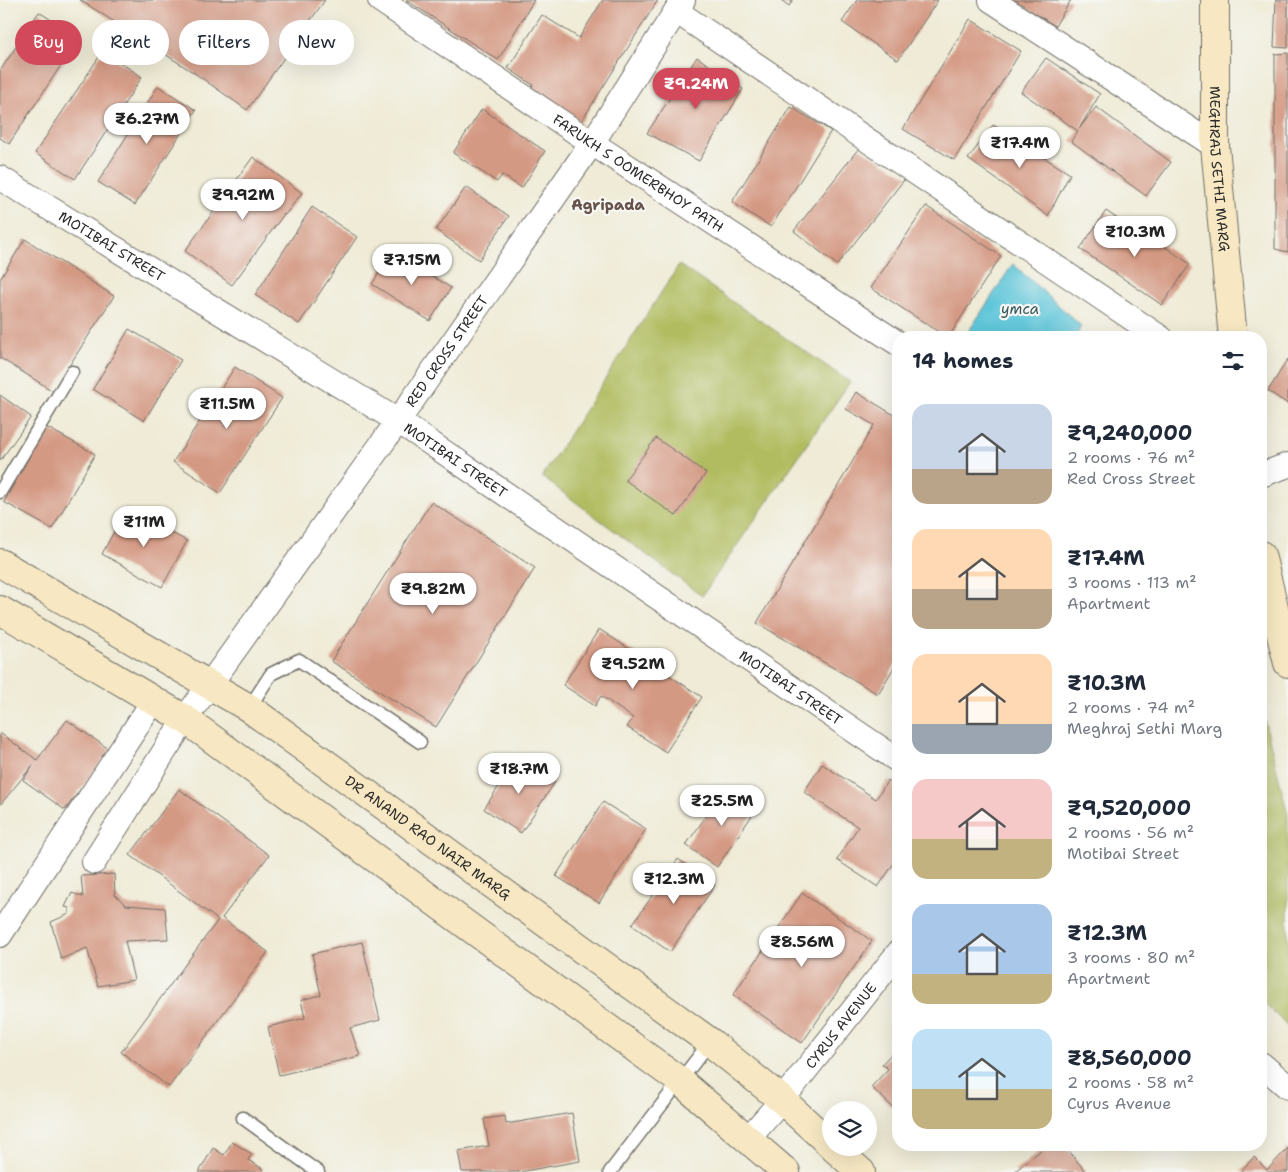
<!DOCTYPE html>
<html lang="en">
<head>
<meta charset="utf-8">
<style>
	body { margin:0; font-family:"Shantell Sans",sans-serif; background:#f6f6f7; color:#1f2937; height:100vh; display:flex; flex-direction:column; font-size:19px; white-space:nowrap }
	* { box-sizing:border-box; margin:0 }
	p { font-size:16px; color:#747a83 }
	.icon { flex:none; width:28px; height:28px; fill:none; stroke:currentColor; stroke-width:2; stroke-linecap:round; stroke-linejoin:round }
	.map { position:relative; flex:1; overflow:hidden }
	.details { position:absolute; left:892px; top:331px; width:375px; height:820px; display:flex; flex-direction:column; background:#fff; border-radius:20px; box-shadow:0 5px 20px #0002 }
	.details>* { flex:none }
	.top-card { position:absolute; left:15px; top:20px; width:475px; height:45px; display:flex; gap:10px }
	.buttons { position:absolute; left:822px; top:1101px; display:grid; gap:10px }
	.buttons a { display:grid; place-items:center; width:55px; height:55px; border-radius:50%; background:#fff; box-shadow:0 5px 20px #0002; font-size:25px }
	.price { position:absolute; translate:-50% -42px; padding:0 11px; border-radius:18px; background:#fff; color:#222; font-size:16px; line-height:32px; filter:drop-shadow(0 1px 2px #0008) }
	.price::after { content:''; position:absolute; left:50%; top:30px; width:15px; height:11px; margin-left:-8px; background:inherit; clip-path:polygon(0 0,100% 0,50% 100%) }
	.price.current { background:#d1495b; color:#fff }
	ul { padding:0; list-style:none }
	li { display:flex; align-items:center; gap:15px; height:125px; padding:0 20px }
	li span { display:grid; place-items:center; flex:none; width:140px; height:100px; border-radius:15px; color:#555 }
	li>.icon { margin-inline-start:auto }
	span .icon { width:60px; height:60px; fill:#fffc; stroke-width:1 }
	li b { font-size:21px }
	h2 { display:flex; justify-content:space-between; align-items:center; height:60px; padding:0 20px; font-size:21px }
	.tag { padding:0 18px; border-radius:22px; background:#fff; box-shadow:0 5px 20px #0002; font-size:18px; line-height:45px }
	.tag.current { background:#d1495b; color:#fff }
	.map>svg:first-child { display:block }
</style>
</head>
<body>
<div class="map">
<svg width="1288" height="1172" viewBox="0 0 1288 1172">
	<rect width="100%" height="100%" fill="#f6f6f2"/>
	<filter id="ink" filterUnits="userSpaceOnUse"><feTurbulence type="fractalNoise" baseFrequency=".02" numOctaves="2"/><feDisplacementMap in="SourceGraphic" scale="10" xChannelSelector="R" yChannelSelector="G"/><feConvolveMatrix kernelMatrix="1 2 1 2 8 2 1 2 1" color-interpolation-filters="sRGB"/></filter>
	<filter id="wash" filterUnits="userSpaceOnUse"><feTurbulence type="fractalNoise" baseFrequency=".0096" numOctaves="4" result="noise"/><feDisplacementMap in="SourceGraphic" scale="20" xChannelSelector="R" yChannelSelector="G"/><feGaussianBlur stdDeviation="1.12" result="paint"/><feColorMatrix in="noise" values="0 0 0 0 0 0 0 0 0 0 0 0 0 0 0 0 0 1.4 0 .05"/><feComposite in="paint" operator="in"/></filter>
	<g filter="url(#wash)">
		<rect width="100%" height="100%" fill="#efebd6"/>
		<g fill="#b0bc5e" stroke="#6e7444">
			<polygon points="679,265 850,382 702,596 542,477"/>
			<polygon points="1261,706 1288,815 1288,1026 1261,1001"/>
		</g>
		<polygon fill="#5ec6da" stroke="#447882" points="1013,264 1081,326 1076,337 971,338 967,334"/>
		<g id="blocks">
			<g fill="#d49983">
				<polygon points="80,0 325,0 247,110 193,72"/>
				<polygon points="406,0 534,0 498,60"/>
				<polygon points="603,0 658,0 581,122 530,89 533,85 508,68 542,15 579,38"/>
				<polygon points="781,0 793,0 789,6"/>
				<polygon points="857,0 938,0 898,60 842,22"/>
				<polygon points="1014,0 1071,0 1055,26"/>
				<polygon points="1276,0 1288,0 1288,48 1274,47"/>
				<polygon points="39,12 79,38 9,144 0,138 0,71"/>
				<polygon points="970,19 1021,51 954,160 903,129"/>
				<polygon points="103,51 142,77 75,179 35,153"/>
				<polygon points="1288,53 1288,252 1275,249 1275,54"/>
				<polygon points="697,57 743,89 699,161 647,133"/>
				<polygon points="1046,58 1100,94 1079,129 1096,107 1171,162 1146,196 1071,141 1078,131 1021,92"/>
				<polygon points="158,86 196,110 135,205 98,182"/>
				<polygon points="791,107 831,131 771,227 732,202"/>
				<polygon points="482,109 545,151 522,188 502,175 497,182 453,153"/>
				<polygon points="993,125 1070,174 1048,216 968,159"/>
				<polygon points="859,148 907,176 837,265 794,231"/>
				<polygon points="253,157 302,193 285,215 284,214 232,285 185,251"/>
				<polygon points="466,187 509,216 479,260 436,230"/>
				<polygon points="926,206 1001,256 948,338 871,288"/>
				<polygon points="312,207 357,237 299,324 255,295"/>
				<polygon points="1106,211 1140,234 1142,231 1190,264 1162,305 1080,249"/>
				<polygon points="25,239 114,296 53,391 0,358 0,279"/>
				<polygon points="393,251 451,288 430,321 372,284"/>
				<polygon points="129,329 181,360 144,421 93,389"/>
				<polygon points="1288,359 1288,404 1268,391"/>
				<polygon points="235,367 282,398 220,493 173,462"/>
				<polygon points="856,392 899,418 899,659 878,694 757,623 874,425 846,409"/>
				<polygon points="0,395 31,417 0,461"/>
				<polygon points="46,427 95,454 52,529 4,502"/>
				<polygon points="656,438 706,473 676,516 625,480"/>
				<polygon points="431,502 535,568 436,727 331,661"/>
				<polygon points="126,509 187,541 162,587 102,554"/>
				<polygon points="599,629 702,697 666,752 627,727 633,718 601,696 595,706 563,685"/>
				<polygon points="67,720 110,750 65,810 23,780 33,765 0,805 0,733 37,760"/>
				<polygon points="518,757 555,782 521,833 484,809"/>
				<polygon points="822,764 876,799 888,780 899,787 899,856 878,887 837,860 858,827 804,792"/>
				<polygon points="727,786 757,808 717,867 686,845"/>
				<polygon points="179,789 269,855 222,918 268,952 169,1087 121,1052 218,920 130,855"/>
				<polygon points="603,802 646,829 599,903 556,876"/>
				<polygon points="678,859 715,885 670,952 632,925"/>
				<polygon points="114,874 115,895 126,905 165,908 168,939 125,941 134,980 98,986 87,948 61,959 51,922 69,914 69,908 65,907 72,893 83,897 81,876"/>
				<polygon points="802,893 872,941 802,1043 733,995"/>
				<polygon points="362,942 380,1020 350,1028 360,1056 279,1075 268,1027 305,1018 301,1000 321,995 312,954"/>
				<polygon points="892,1053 899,1059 899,1113 871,1087 888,1069 882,1064"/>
				<polygon points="572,1113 580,1161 519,1172 462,1172 458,1151 489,1146 484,1119 505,1116 506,1124"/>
				<polygon points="232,1142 252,1154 248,1160 263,1169 261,1172 199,1172 213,1148 224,1155"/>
				<polygon points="1047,1145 1064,1145 1086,1172 1014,1172"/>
				<polygon points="1288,1148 1288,1172 1240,1172 1254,1157 1267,1170"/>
			</g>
		</g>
	</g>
	<g filter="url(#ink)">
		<use href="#blocks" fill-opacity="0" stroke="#706e67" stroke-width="1"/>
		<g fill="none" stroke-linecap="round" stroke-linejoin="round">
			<defs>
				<g id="lane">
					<polyline points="0,492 72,372"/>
					<polyline points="249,708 271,674 299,660 420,742"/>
					<polyline points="243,1118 318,1172"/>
					<polyline points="610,1172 710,1042"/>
				</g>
				<g id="street">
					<path id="s1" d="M380 0 592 143 899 344"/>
					<polyline points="991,0 1215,146"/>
					<polyline points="676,11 1161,338"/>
					<path id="s2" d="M0 178 398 421 899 761"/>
					<polyline points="1261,475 1288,465"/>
					<path id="s3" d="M94 862 185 719 398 421 592 143 683 0"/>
					<polyline points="0,935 154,700"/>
					<polyline points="1261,1064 1288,1087"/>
					<path id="s4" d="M747 1140 782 1100 899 952"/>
				</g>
				<g id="secondary">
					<path id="s5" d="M1215 0V146L1233 338"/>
					<polyline points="1261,555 1288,663"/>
					<path id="s6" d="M0 563 249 708 710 1042 782 1100 831 1145"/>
					<polyline points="0,610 185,719 680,1081 786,1172"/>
					<polyline points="834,1148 861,1172"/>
				</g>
			</defs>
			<use href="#lane" stroke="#706e67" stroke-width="15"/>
			<use href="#street" stroke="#706e67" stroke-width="26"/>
			<use href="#secondary" stroke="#706e67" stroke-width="30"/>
			<use href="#lane" stroke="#fff" stroke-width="12"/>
			<use href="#street" stroke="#fff" stroke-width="24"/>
			<use href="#secondary" stroke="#f7e8c3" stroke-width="28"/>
		</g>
	</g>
	<g text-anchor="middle" stroke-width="4.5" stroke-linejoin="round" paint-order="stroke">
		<g font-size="14" fill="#2b2b2b" stroke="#f6f6f2">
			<text dy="5" stroke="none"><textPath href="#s5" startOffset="169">MEGHRAJ SETHI MARG</textPath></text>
			<text dy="5" stroke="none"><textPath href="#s1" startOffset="311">FARUKH S OOMERBHOY PATH</textPath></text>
			<text dy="5" stroke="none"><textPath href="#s2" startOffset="131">MOTIBAI STREET</textPath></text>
			<text dy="5" stroke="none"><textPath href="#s3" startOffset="621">RED CROSS STREET</textPath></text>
			<text dy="5" stroke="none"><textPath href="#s2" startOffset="536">MOTIBAI STREET</textPath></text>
			<text dy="5" stroke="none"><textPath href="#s2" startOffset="941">MOTIBAI STREET</textPath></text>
			<text dy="5" stroke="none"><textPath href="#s6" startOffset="509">DR ANAND RAO NAIR MARG</textPath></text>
			<text dy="5" stroke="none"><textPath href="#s4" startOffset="148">CYRUS AVENUE</textPath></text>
		</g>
		<g font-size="15" font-weight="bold" fill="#66524a" stroke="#f6f6f2">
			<text x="608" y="210">Agripada</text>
		</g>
		<g font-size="15" font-style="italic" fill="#3a5a60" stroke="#f6f6f2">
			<text x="1020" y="314">ymca</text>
		</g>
	</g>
</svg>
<div class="buttons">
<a><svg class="icon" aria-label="layers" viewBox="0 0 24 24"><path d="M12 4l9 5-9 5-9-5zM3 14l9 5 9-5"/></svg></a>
</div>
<b class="price current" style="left:696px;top:110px">₹9.24M</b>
<b class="price" style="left:147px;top:145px">₹6.27M</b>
<b class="price" style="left:1020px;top:169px">₹17.4M</b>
<b class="price" style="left:243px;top:221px">₹9.92M</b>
<b class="price" style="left:1135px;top:258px">₹10.3M</b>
<b class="price" style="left:412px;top:286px">₹7.15M</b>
<b class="price" style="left:227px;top:430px">₹11.5M</b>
<b class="price" style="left:144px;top:548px">₹11M</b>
<b class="price" style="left:433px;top:615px">₹9.82M</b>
<b class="price" style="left:633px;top:690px">₹9.52M</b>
<b class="price" style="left:519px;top:795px">₹18.7M</b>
<b class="price" style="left:722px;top:827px">₹25.5M</b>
<b class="price" style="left:674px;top:905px">₹12.3M</b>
<b class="price" style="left:802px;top:968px">₹8.56M</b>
<div class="top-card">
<a class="tag current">Buy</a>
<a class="tag">Rent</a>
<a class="tag">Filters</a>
<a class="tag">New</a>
</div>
<section class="details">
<h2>14 homes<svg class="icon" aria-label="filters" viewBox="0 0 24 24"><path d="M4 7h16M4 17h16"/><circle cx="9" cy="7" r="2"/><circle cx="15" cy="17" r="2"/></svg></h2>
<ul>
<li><span style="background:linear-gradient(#c9d6e8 65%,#b9a48a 0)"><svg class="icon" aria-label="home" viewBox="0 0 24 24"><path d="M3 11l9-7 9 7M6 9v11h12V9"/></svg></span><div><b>₹9,240,000</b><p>2 rooms · 76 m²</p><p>Red Cross Street</p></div></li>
<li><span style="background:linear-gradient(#ffd9b3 60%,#b9a48a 0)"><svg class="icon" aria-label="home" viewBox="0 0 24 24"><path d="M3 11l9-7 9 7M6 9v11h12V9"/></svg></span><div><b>₹17.4M</b><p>3 rooms · 113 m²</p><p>Apartment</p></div></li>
<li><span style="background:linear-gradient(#ffd9b3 70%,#9aa5b1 0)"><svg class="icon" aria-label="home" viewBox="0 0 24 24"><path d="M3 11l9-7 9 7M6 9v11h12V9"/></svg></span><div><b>₹10.3M</b><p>2 rooms · 74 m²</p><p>Meghraj Sethi Marg</p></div></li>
<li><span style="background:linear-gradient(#f6c9c9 60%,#c2b280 0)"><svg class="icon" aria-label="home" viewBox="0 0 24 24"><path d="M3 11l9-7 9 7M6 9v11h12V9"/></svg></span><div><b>₹9,520,000</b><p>2 rooms · 56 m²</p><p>Motibai Street</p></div></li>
<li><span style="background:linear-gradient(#a9c7e8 70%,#c2b280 0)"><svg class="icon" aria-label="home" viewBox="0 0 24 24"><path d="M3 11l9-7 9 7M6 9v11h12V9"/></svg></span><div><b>₹12.3M</b><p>3 rooms · 80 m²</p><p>Apartment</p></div></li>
<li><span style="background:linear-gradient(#bfe0f5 60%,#c2b280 0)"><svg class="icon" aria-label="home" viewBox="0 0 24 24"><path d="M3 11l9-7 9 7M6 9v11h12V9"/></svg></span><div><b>₹8,560,000</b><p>2 rooms · 58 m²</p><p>Cyrus Avenue</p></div></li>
</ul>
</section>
</div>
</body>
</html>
